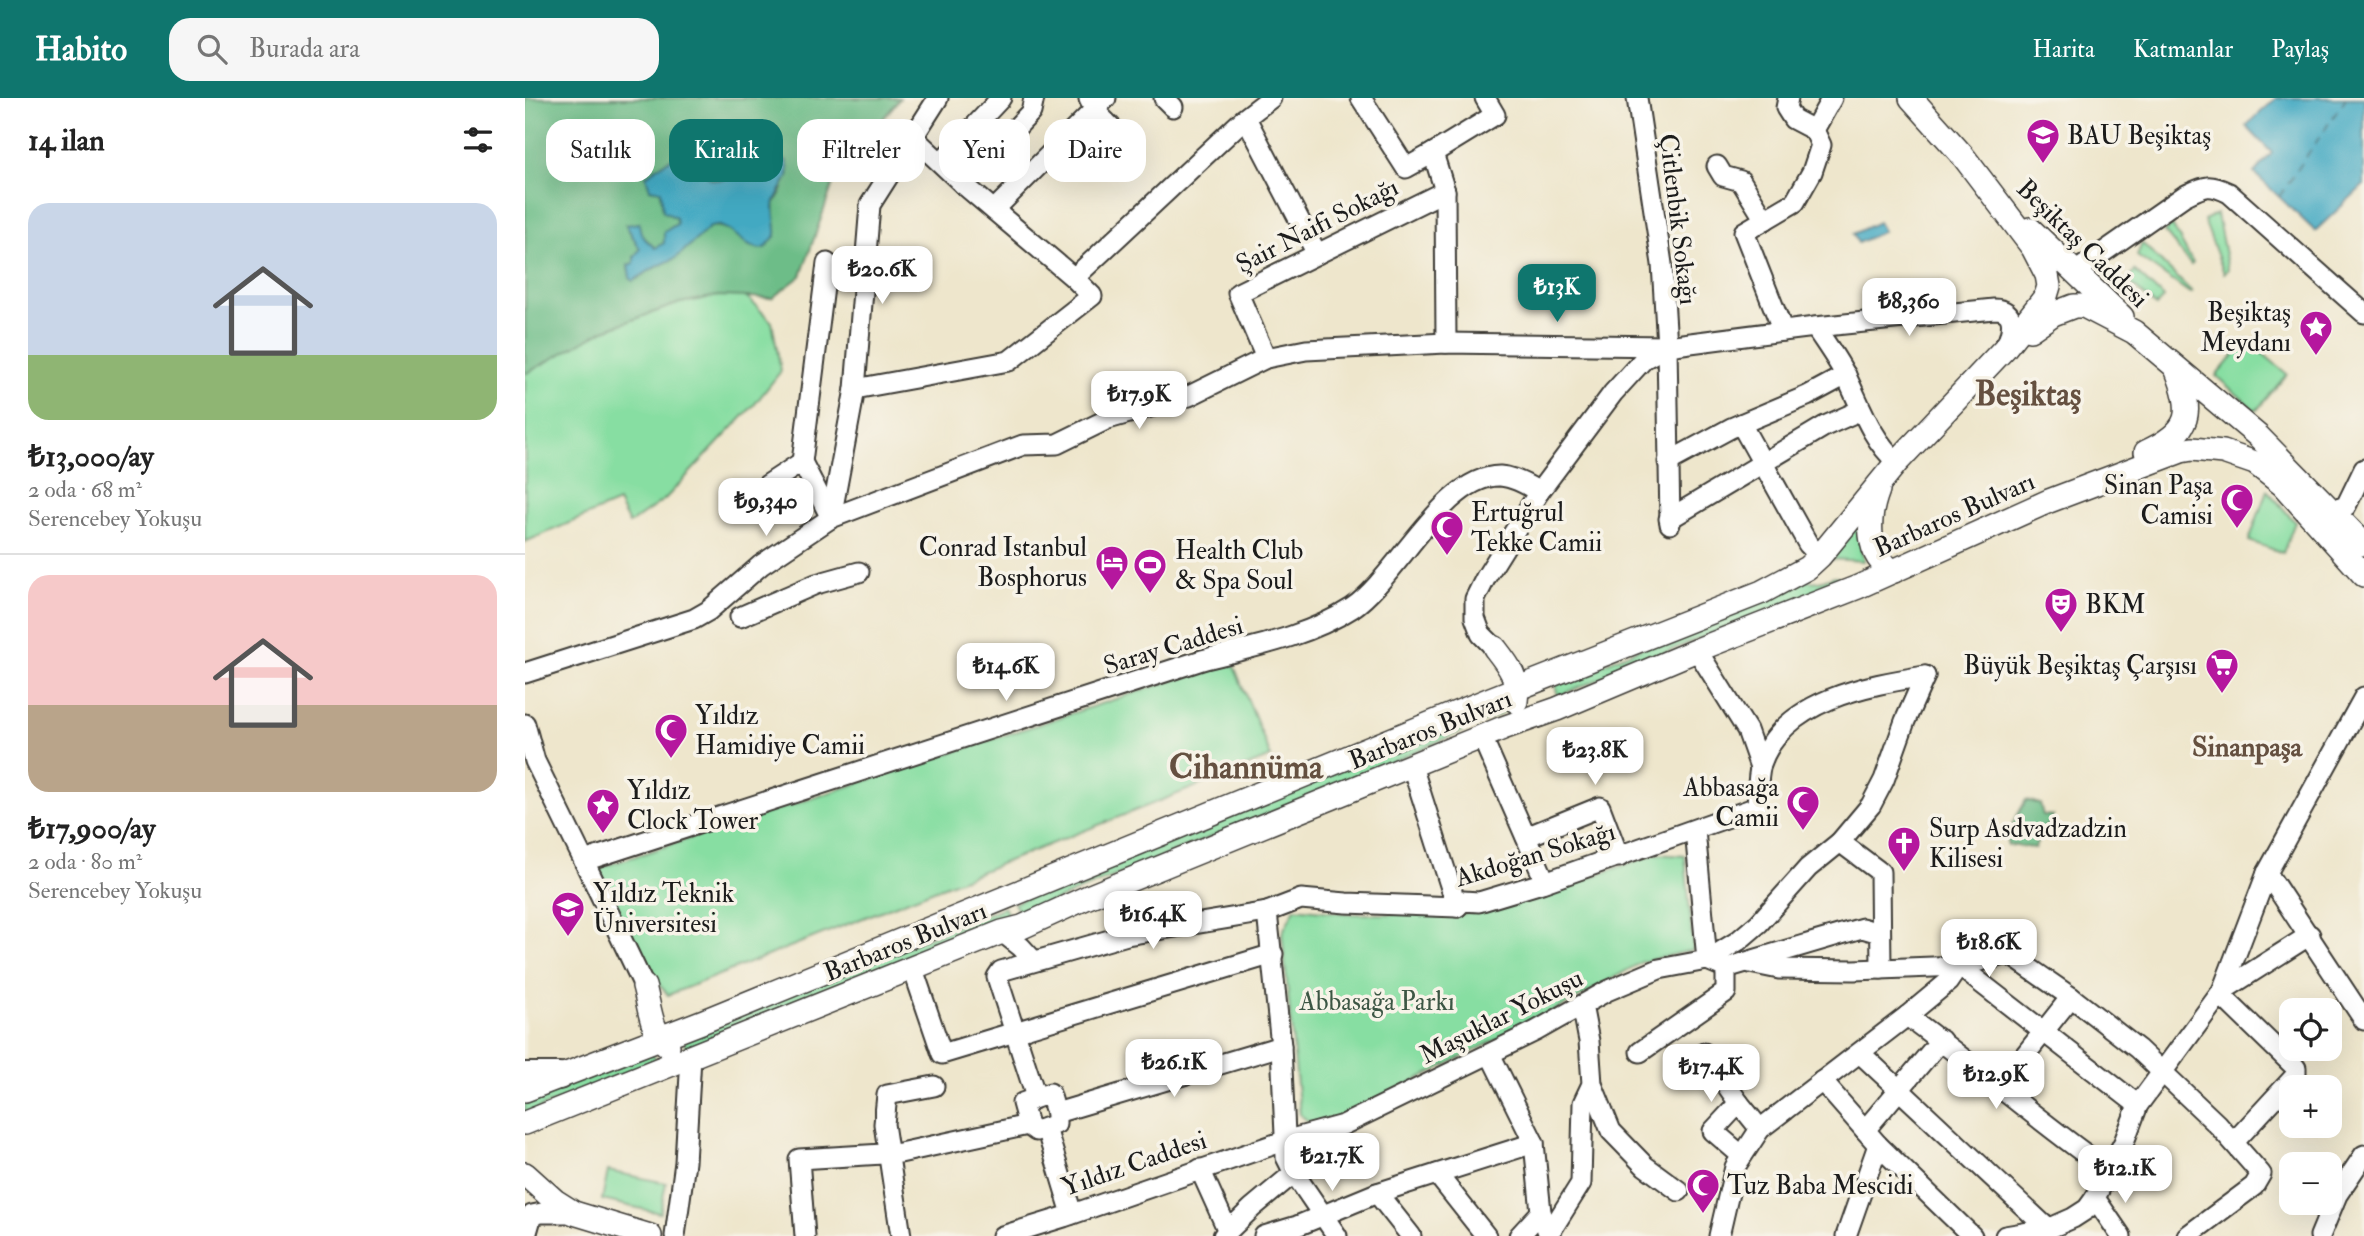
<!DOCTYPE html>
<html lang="tr">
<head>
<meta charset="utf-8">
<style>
	body { margin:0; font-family:"IM FELL Double Pica",serif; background:#f6f6f6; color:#222; height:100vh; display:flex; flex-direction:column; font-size:26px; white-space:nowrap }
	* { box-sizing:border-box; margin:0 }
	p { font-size:23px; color:#767676 }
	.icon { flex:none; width:38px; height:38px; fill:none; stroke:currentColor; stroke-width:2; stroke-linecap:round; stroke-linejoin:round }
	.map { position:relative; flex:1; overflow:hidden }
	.drawer { display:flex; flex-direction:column; background:#fff; width:525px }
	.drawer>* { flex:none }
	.banner { position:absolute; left:21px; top:21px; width:665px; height:63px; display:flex; gap:14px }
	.tools { position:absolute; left:1754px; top:900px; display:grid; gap:14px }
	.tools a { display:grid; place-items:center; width:63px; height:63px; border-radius:14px; background:#fff; box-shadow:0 7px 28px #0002; font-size:35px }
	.price { position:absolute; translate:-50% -60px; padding:0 16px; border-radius:14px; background:#fff; color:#222; font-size:23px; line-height:46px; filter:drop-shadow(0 2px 4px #0008) }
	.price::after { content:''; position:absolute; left:50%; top:42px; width:21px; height:16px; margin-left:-10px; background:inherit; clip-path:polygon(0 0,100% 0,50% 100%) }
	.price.selected { background:#0f766e; color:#fff }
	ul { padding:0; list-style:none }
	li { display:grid; align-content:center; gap:14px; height:371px; padding:0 28px }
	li+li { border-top:2px solid #e0e0e0 }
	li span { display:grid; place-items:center; height:217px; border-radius:21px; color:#555 }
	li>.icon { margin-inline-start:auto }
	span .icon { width:126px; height:126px; fill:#fffc; stroke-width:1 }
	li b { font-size:30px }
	h2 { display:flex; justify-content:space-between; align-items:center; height:84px; padding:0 28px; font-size:30px }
	.pill { padding:0 24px; border-radius:21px; background:#fff; box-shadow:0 7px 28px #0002; font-size:24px; line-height:63px }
	.pill.selected { background:#0f766e; color:#fff }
	header { display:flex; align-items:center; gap:42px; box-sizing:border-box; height:98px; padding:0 35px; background:#0f766e; color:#fff }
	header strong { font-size:33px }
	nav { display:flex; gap:38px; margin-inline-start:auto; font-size:24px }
	.search { width:490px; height:63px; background:#f6f6f6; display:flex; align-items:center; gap:18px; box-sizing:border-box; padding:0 24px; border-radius:21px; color:#767676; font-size:26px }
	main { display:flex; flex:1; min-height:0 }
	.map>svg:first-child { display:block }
</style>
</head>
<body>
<header>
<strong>Habito</strong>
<div class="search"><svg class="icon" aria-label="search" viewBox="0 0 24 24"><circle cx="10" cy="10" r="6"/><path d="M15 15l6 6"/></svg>Burada ara</div>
<nav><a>Harita</a><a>Katmanlar</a><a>Paylaş</a></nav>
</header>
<main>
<section class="drawer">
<h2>14 ilan<svg class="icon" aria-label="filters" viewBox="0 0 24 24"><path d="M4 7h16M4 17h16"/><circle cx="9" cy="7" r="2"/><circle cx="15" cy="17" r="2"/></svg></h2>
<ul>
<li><span style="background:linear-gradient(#c9d6e8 70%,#8fb573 0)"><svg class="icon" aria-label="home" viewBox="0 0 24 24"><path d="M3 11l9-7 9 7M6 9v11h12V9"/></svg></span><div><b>₺13,000/ay</b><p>2 oda · 68 m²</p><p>Serencebey Yokuşu</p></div></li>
<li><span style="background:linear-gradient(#f6c9c9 60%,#b9a48a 0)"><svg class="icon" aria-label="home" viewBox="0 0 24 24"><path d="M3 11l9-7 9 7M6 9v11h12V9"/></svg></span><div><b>₺17,900/ay</b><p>2 oda · 80 m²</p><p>Serencebey Yokuşu</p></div></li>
</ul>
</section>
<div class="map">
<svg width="1839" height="1138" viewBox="0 0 1839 1138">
	<rect width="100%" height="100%" fill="#f7f3e8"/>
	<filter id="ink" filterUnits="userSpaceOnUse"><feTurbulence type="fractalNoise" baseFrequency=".0143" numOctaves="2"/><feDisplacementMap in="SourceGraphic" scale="14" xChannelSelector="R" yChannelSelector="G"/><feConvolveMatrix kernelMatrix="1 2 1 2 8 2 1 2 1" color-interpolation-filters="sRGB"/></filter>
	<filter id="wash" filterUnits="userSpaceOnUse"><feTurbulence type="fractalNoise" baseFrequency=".00686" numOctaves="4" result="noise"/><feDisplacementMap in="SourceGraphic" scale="28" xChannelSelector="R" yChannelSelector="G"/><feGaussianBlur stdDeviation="1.57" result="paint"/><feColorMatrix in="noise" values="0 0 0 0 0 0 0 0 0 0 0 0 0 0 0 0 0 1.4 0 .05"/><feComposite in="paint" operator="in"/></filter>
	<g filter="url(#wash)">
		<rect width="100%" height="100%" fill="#eee6cc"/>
		<g fill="#87dea2" stroke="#527d5f" stroke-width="2">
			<polygon points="1692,116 1703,172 1699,175 1679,122"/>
			<polygon points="1647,127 1668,165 1666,167 1640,134"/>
			<polygon points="1617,145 1667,194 1665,195 1612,158"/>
			<polygon points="1610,173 1639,200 1631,208 1602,182"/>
			<polygon points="193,198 221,198 247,224 256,273 229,307 140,401 104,426 93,404 0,444 0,275 79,232 155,205"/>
			<polygon points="1722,242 1762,276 1731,313 1691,278"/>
			<polygon points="1742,392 1770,424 1758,455 1724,443"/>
			<polygon points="1339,417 1336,450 1339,463 1306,461"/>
			<path d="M1310 478 1315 479 1316 483 1033 598 1030 587 1277 480C1288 487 1298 482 1310 478Z"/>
			<polygon points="707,563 746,659 143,897 117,867 71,771"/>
			<polygon points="977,607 980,610 979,614 974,617 821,684 495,817 489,805"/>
			<polygon points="1131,756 1160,758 1168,852 1117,864 1044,905 814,1021 789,1027 775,1017 757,835 770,810 828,816 864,816 900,812 938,816 964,812 1003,797 1040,788"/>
			<polygon points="479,809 485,821 161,952 158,939"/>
			<polygon points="125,952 132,963 0,1016 0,1001"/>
			<polygon points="83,1073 141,1085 135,1115 77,1102"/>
		</g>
		<g fill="#6dbd88" stroke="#446c52" stroke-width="2" fill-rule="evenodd">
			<path d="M0 0H375L310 80 276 178 247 200 193 198 155 205 79 232 0 276ZM148 60 166 61 186 81 196 82 225 68 258 91 249 106 250 117 225 148C213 138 201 126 185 129L112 181 103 171V167L109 165V159L115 151 101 127C113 133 120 141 130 150L139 145V134L152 126V120L138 113 136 93 121 78Z"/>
			<polygon points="1501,702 1515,706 1518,717 1528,718 1526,725 1517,731 1510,750 1483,747 1482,743 1488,730 1487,727"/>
		</g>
		<g fill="#42a9c2" stroke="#2f626f" stroke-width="2">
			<polygon points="1751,0 1839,0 1839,87 1790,133 1729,75 1747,55 1721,28"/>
			<path d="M242 58 261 62C270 80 255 88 250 103 247 113 252 127 251 137L240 150 235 151 225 148 204 132 193 127 185 129 151 160 129 170 108 183 105 180 103 167 109 165V159L115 151 101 127 114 125C115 138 121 142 130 150L139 145V134L152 126 151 120 138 113 136 93 125 91 121 78C132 70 150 52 166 61 173 65 179 76 186 81L196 82 207 78Z"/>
			<polygon points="1353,124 1358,133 1333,145 1328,136"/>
		</g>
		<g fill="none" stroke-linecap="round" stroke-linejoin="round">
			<polyline stroke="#2d5b67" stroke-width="2" stroke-dasharray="9 7" stroke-linecap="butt" points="1754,99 1821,0"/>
		</g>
	</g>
	<g filter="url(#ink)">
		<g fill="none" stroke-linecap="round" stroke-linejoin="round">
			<defs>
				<g id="minor">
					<polyline points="639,0 648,9"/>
					<polyline points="836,0 881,70 908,55 920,93 921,245"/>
					<polyline points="1112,0 1137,166 1142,248 1145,426"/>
					<polyline points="564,1 570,13 600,43"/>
					<polyline points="721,20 792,156"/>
					<polyline points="1289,32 1307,0"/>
					<polyline points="908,55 970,17 960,0"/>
					<polyline points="416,64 476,0"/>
					<polyline points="1192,68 1198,78 1216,83 1240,122"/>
					<polyline points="438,86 506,14 509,0"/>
					<polyline points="469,112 581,0"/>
					<path d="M1550 174 1659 98C1680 88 1683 85 1704 95L1839 215"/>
					<polyline points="549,180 720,20 746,0"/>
					<path d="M1290 229C1301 246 1313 262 1322 280 1336 309 1347 342 1372 364"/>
					<polyline points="1258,233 1219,134 1270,104 1287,74 1296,47 1289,32 1268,21 1261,10 1263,0"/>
					<polyline points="741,260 713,195 920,93"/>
					<polyline points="330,291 484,263 567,198 549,180 438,86 389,40"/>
					<polyline points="1216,326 1283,446 1295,458"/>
					<polyline points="277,364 302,165"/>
					<polyline points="1143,364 1206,330 1282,298 1321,277"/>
					<polyline points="242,387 277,364 306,420"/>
					<polyline points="1807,413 1821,408 1839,371"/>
					<polyline points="306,420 330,291 345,107 413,0"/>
					<polyline points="1144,421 1300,328 1336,312"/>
					<polyline points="215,519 291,486 334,474"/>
					<polyline points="970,550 956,536 950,520 950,501 961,479 1014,394 1088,295 1119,261 1141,249"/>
					<polyline points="1172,552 1222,632 1235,669"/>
					<path d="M0 575 169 521 183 513 236 467 306 420 498 347 532 346 583 321 664 298 741 260 781 252 921 245 1142 248 1290 229 1469 211C1492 211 1488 232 1481 248"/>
					<polyline points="0,626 10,663 59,763"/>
					<polyline points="957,639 1020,783"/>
					<polyline points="887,668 932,809"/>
					<polyline points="1170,732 1182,862"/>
					<polyline points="1001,739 1075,709 1094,759"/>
					<polyline points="1315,744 1355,774 1356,871"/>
					<polyline points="1742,775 1839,922"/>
					<polyline points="742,814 756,948 761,1059 769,1075 812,1138"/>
					<polyline points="477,834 496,849 508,862"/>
					<polyline points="1182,862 1213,843 1234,825 1283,770 1315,744 1346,707 1359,682 1380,623 1400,578"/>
					<polyline points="1225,865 1254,871 1329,872 1434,868 1484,856 1546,899 1613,951 1693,1027 1736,1076 1729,1088 1662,1138"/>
					<polyline points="1434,868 1613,1007"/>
					<polyline points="388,871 417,956 748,856"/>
					<path d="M119 888 59 763 677 562C728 549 782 539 827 510 872 480 919 377 975 378 989 379 1003 387 1014 394"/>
					<polyline points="1697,893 1701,902 1771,970 1771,977 1709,1044"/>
					<polyline points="1697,893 1785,837"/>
					<path d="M1382 918C1451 968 1514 1024 1584 1073"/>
					<polyline points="1115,954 1201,894 1201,870"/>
					<polyline points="1179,955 1214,1005"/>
					<polyline points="1335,955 1523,1131"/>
					<polyline points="965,956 1009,1045 1016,1114 1024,1138"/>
					<polyline points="1297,983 1353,1047 1447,1138"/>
					<polyline points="1067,986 1086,1033 1120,1068 1154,1093"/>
					<polyline points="1474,990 1546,899"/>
					<polygon points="525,995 531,1015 531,1026 511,1033 503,1027 497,1005"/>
					<path d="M511 999 472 879 476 873 602 837 742 814 776 801 821 805 932 809 938 803 954 804 1017 785 1232 709C1233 696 1232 679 1236 666 1258 602 1342 587 1400 578"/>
					<polyline points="531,1015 756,948"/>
					<polyline points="521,1030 547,1116"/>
					<polyline points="1340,1032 1416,942"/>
					<polyline points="1216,1057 1188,1033 1214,1005 1235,1031"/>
					<polyline points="675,1071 703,1133"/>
					<polyline points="912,1076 961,1138"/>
					<polyline points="852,1095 886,1138"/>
					<polyline points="1570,1100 1596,1138"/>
					<polyline points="1024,1136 1056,1085 1058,1005 1067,986 1064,943 1057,907"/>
					<polyline points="1,1138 7,1117 17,1115 49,1115"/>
					<polyline points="150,1138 160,1064 166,959"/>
					<polyline points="280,1138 274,1061 375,1055 503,1027"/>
					<polyline points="376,1138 359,1026 362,997 409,988"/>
					<polyline points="477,1138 539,1119 759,1043 818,1027 1011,933 1082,893 1134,871 1182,862 1201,870 1337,830 1354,835"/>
					<polyline points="698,1138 727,1110 769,1075"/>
					<polyline points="739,1138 772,1128 852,1095 1009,1045"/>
					<polyline points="994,1138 1016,1114"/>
					<polyline points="1194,1138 1210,1069 1235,1031 1382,918 1423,884 1434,868"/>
					<polyline points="1321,1138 1353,1047"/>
					<polyline points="1480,1138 1523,1131 1548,1120 1562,1111 1570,1100 1599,1044 1613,1007 1697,893 1742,775 1839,599"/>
					<polyline points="1795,1138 1812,1097 1839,1057"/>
				</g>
				<g id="major">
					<polyline points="1505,131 1597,219"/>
					<polyline points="1505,232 1528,216 1549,208 1559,208 1609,234 1733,338 1839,446"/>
					<path d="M1621 354C1667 333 1669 315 1651 270"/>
					<path d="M1353 392C1343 418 1339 459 1369 473"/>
					<path d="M970 550C984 568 994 580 991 603"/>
					<path d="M119 888C125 909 125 933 143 948"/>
					<polyline points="0,992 179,923 968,600 1237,494 1282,470 1295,458 1372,364 1480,250 1521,198 1524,188 1522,177 1508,150 1438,58 1386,0"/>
					<polyline points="0,1025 477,834 497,829 563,799 978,630 1032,611 1172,552 1333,489 1524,403 1656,353 1667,351 1698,354 1730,365 1758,387 1839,477"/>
					<polyline points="0,1076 30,1103 49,1115 125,1138"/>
				</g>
				<polyline id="highway" points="0,978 34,978"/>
			</defs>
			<use href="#minor" stroke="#3c3a36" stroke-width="23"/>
			<use href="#major" stroke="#3c3a36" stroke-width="26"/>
			<use href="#highway" stroke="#3c3a36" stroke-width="30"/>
			<use href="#minor" stroke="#fff" stroke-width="19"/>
			<use href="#major" stroke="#fff" stroke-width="23"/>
			<use href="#highway" stroke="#fff" stroke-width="26"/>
		</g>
	</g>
	<defs>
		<symbol id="university-pin" viewBox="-11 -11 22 30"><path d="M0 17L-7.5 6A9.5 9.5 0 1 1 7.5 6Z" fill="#b5179e" stroke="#f7f3e8"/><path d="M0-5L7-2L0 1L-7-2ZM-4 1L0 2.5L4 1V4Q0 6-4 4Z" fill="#fff"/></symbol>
		<symbol id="sight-pin" viewBox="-11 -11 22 30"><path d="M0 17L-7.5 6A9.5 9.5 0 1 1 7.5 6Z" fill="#b5179e" stroke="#f7f3e8"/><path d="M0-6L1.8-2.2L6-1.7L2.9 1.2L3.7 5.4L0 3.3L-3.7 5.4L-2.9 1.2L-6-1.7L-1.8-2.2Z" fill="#fff"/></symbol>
		<symbol id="mosque-pin" viewBox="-11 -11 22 30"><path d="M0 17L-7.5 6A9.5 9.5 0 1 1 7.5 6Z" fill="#b5179e" stroke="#f7f3e8"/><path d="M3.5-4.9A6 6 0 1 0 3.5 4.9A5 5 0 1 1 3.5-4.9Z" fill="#fff"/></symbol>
		<symbol id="hotel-pin" viewBox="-11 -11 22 30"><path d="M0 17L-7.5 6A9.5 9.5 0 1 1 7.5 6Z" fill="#b5179e" stroke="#f7f3e8"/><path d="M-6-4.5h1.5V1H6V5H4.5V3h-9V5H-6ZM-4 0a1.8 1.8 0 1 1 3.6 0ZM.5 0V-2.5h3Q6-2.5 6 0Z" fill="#fff"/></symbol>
		<symbol id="stadium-pin" viewBox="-11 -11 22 30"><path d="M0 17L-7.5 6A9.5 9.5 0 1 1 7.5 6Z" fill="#b5179e" stroke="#f7f3e8"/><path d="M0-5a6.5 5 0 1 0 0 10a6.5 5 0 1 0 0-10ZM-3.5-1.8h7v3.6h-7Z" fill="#fff"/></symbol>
		<symbol id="theatre-pin" viewBox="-11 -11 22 30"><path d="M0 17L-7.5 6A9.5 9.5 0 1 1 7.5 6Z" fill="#b5179e" stroke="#f7f3e8"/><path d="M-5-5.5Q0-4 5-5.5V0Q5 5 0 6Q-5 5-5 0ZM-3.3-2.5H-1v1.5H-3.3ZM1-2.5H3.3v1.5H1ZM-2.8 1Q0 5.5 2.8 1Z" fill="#fff"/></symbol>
		<symbol id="supermarket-pin" viewBox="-11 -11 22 30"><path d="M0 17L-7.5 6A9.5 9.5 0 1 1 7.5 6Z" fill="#b5179e" stroke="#f7f3e8"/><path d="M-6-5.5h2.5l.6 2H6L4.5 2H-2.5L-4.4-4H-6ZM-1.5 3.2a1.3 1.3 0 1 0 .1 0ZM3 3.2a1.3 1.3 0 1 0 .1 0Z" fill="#fff"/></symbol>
		<symbol id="church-pin" viewBox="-11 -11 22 30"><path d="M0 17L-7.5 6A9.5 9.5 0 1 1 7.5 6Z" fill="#b5179e" stroke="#f7f3e8"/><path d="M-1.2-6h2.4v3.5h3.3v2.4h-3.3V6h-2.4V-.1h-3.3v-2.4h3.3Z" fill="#fff"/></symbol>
	</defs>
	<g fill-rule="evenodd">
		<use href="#university-pin" x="1499" y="18" width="38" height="52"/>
		<use href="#sight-pin" x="1772" y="210" width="38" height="52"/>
		<use href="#mosque-pin" x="1693" y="383" width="38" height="52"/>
		<use href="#mosque-pin" x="903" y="410" width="38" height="52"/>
		<use href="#hotel-pin" x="568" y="445" width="38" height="52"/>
		<use href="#stadium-pin" x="606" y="448" width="38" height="52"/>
		<use href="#theatre-pin" x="1517" y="487" width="38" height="52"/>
		<use href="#supermarket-pin" x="1678" y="548" width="38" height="52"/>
		<use href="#mosque-pin" x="127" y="613" width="38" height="52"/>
		<use href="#mosque-pin" x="1259" y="685" width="38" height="52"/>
		<use href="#sight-pin" x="59" y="688" width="38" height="52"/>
		<use href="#church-pin" x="1360" y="726" width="38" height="52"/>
		<use href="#university-pin" x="24" y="791" width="38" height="52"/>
		<use href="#mosque-pin" x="1159" y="1068" width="38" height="52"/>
	</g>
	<g text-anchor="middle" stroke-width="7" stroke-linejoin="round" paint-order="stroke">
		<g font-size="26" fill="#1c1c1c" stroke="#f7f3e8" text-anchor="start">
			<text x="1542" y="46">BAU Beşiktaş</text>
			<text x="1766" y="223" text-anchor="end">Beşiktaş<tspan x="1766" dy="30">Meydanı</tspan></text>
			<text x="1688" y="396" text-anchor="end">Sinan Paşa<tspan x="1688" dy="30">Camisi</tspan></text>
			<text x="946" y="423">Ertuğrul<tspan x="946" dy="30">Tekke Camii</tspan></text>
			<text x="562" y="458" text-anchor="end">Conrad Istanbul<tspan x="562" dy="30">Bosphorus</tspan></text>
			<text x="650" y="461">Health Club<tspan x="650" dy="30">&amp; Spa Soul</tspan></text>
			<text x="1560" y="515">BKM</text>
			<text x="1672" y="576" text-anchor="end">Büyük Beşiktaş Çarşısı</text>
			<text x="170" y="626">Yıldız<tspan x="170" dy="30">Hamidiye Camii</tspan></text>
			<text x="1254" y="698" text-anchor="end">Abbasağa<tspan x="1254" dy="30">Camii</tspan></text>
			<text x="102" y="701">Yıldız<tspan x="102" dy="30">Clock Tower</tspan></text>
			<text x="1404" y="739">Surp Asdvadzadzin<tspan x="1404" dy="30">Kilisesi</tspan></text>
			<text x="68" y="804">Yıldız Teknik<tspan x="68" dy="30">Üniversitesi</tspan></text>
			<text x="1202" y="1096">Tuz Baba Mescidi</text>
		</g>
		<g font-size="26" fill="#1c1c1c" stroke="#f7f3e8">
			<text transform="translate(1154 121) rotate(83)" y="9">Çitlenbik Sokağı</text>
			<text transform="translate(792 127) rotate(-27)" y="9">Şair Naifi Sokağı</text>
			<text transform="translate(1558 145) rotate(44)" y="9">Beşiktaş Caddesi</text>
			<text transform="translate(1429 416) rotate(-24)" y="9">Barbaros Bulvarı</text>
			<text transform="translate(648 547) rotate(-17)" y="9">Saray Caddesi</text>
			<text transform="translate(905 631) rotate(-22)" y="9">Barbaros Bulvarı</text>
			<text transform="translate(1010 756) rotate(-17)" y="9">Akdoğan Sokağı</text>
			<text transform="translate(380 843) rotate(-22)" y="9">Barbaros Bulvarı</text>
			<text transform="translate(976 918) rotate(-27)" y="9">Maşuklar Yokuşu</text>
			<text transform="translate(609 1065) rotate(-19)" y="9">Yıldız Caddesi</text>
		</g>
		<g font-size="26" fill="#3c5644" stroke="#f7f3e8">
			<text x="852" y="912">Abbasağa Parkı</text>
		</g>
		<g font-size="28" font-weight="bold" fill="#655040" stroke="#f7f3e8">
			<text x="1722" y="658">Sinanpaşa</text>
		</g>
		<g font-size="33" font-weight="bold" fill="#655040" stroke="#f7f3e8">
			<text x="1503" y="307">Beşiktaş</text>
			<text x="721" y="680">Cihannüma</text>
		</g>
	</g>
</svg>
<div class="tools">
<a><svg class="icon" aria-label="locate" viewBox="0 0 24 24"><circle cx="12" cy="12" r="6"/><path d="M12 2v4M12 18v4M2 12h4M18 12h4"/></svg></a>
<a>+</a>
<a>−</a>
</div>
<b class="price" style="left:357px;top:208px">₺20.6K</b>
<b class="price selected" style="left:1032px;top:226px">₺13K</b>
<b class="price" style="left:1384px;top:240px">₺8,360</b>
<b class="price" style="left:614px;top:333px">₺17.9K</b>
<b class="price" style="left:241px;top:440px">₺9,340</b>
<b class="price" style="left:481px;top:605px">₺14.6K</b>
<b class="price" style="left:1070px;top:689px">₺23.8K</b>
<b class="price" style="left:628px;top:853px">₺16.4K</b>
<b class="price" style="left:1464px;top:881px">₺18.6K</b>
<b class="price" style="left:649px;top:1001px">₺26.1K</b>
<b class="price" style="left:1186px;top:1006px">₺17.4K</b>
<b class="price" style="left:1471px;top:1013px">₺12.9K</b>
<b class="price" style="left:807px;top:1095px">₺21.7K</b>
<b class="price" style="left:1600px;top:1107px">₺12.1K</b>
<div class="banner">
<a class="pill">Satılık</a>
<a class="pill selected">Kiralık</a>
<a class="pill">Filtreler</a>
<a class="pill">Yeni</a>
<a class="pill">Daire</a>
</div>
</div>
</main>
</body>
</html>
